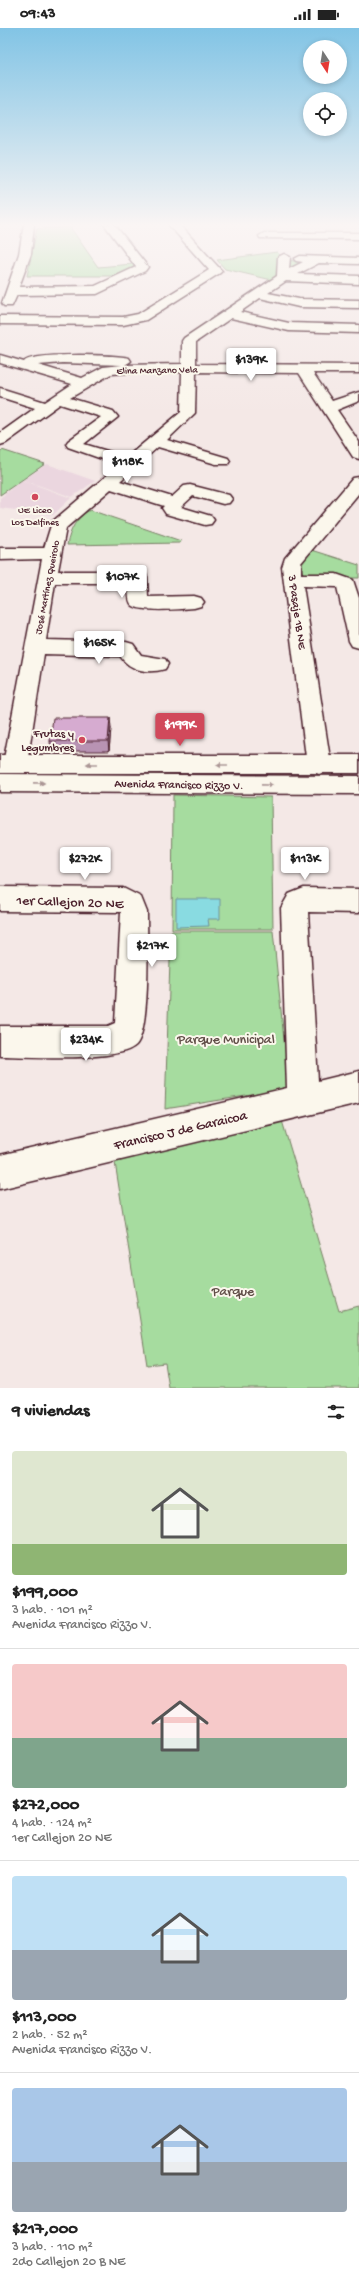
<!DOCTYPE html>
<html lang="es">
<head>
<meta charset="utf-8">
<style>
	body { margin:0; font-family:"Gochi Hand",sans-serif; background:#f2f2f2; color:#222; height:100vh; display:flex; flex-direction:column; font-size:15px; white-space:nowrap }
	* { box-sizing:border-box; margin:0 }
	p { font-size:13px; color:#767676 }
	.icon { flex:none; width:22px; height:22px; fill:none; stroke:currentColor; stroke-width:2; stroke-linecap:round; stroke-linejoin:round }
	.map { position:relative; height:1360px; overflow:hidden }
	.sheet { display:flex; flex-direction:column; background:#fff; flex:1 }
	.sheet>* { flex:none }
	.needle { width:26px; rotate:168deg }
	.buttons { position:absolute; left:303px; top:12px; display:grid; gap:8px }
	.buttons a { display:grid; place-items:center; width:44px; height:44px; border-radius:50%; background:#fff; box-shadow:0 2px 6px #0003; font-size:20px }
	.price { position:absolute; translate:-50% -34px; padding:0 9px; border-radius:4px; background:#fff; color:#222; font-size:13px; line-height:26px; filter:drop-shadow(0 1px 2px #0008) }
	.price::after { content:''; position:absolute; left:50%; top:24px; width:12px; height:9px; margin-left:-6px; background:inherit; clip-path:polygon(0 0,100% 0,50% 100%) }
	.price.active { background:#d1495b; color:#fff }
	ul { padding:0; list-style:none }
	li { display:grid; align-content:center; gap:8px; height:212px; padding:0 12px }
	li+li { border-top:1px solid #e0e0e0 }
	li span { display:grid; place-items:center; height:124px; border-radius:4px; color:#555 }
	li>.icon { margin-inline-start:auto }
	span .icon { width:72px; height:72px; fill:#fffc; stroke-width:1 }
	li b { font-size:17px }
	h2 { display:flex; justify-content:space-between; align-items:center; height:48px; padding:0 12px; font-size:17px }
	.status { display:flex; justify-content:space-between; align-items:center; height:28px; padding:0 20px; background:#fff; direction:ltr }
	.status svg { height:11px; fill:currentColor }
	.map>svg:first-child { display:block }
</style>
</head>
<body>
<div class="status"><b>09:43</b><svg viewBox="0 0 49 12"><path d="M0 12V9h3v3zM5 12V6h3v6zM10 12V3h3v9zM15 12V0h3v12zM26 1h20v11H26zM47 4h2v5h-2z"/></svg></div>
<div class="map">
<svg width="359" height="1360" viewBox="0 0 359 1360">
	<rect width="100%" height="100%" fill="#f4e8e6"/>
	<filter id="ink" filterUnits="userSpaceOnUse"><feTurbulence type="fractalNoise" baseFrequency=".025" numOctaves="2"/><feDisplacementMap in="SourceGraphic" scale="8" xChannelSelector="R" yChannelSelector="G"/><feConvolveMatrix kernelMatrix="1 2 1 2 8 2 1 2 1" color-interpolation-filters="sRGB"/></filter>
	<g filter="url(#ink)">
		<g fill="#ebd6df">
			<polygon points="47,436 95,453 72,469 23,452"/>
			<polygon points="22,452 71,470 53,487 0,480 0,470"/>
		</g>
		<g fill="#a6dc9f" stroke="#787e65">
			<polygon points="70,199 98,239 133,236 135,238 115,248 27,248 37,201"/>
			<polygon points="277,224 284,232 305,234 272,252 225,241 217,232"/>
			<polygon points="2,422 45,436 0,467 0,424"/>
			<path d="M90 482 181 513 180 515 67 517C70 502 76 489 90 482Z"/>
			<polygon points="312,522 359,537 359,550 305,550 300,538"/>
			<polygon points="173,767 271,769 273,901 172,901"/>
			<polygon points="171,903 273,903 289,1061 165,1081"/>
			<polygon points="280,1086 339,1283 359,1278 359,1360 169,1360 165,1335 147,1337 114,1128"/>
		</g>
		<polygon fill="#89dbe1" stroke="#709098" points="176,871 220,871 220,891 208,891 209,898 176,899"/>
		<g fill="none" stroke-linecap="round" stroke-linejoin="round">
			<defs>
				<g id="minor">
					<polygon points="24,196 34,196 31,226 19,259 95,258 136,239 104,196 114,196 148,239 145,243 97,266 17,267 12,278 4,278 2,275 19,226"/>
					<polygon points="168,196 179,196 220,241 222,243 220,245 146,292 123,297 0,296 0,288 123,289 138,286 209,242"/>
					<polygon points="264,205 359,205 359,211 260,210 259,208"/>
					<path d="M284 226 290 229 289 241 303 234 296 233 294 231 300 228 359 230V236L319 235 298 246 359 248V256L286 253 268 265 299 271 359 272V280L299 279 260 270 240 284 289 295 359 297V305L289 303 231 290 196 314V336L359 337V345H313L332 373 359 364V373L337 382 359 414V431L353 429 299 345 196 344 195 385 167 412 228 430 230 433 228 436H216L158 419 120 453 172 469 184 458 190 457 229 467 232 471 229 475 223 476 193 468 181 479 211 488 214 492 211 496 205 497 166 486 162 480 164 478 111 461 66 500 58 543H138L145 545 147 549 148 569 194 568 201 570 204 574 201 578 194 580C181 581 140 585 132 577 127 572 129 561 129 555H55L46 612 126 614 133 616 141 627 165 631 168 636 165 641C148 646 130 643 120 628L44 626 27 736 23 742 15 745 7 742 3 736 42 531 0 532V520H44L52 494 119 437 68 419 66 416 68 413 101 389 60 376 6 415 0 417V405L35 380 0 369V360L45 374 72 356 0 335V327L24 334C31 324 115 327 129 330L131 333 125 337 182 336V313L184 310 277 248 278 229ZM63 335 122 337 103 339 82 350 38 337ZM143 344H182L181 384 127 429 84 416 118 389 113 383 70 370 111 346Z"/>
					<polygon points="359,449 359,465 301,535 301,546 336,546 353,552 359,570 359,620 352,618 349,613 337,559 303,558 331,737 327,743 319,746 311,743 307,737 282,539 285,530 353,450"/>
					<path d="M0 859 123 860 141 869 147 884C147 910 151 1001 136 1017 118 1035 27 1028 0 1028V998H108L115 995 121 884 0 883Z"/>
					<polygon points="304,860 359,861 359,885 308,884 318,1053 359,1043 359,1075 0,1161 0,1127 287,1060 281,880 289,866"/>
				</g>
				<g id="major">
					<rect x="0" y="727" width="359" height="18"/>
					<polygon points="0,746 359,748 359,766 0,764"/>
				</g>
			</defs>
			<use href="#minor" stroke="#4a1f2b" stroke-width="3"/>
			<use href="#major" stroke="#4a1f2b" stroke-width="3"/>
			<use href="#minor" fill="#fbf7ec" fill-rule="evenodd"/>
			<use href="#major" fill="#fbf7ec" fill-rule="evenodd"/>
		</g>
		<polygon fill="#b893b3" stroke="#4a1f2b" points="111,700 109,723 51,723 50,713"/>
		<polygon fill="#967892" stroke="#4a1f2b" points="110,690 111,700 109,723 108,713"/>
		<polygon fill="#d6abd0" stroke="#4a1f2b" points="53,690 110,690 108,713 50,713"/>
		<defs><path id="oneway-solid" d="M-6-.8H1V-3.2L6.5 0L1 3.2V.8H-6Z"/></defs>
		<g fill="#ab9695">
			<use href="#oneway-solid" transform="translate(92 736) rotate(-180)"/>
			<use href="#oneway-solid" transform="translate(222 737) rotate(-180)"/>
			<use href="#oneway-solid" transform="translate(39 755) rotate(1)"/>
			<use href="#oneway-solid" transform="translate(267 757) rotate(1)"/>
		</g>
	</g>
	<linearGradient id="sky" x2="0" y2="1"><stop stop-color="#82c4e5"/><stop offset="0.51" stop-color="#faf5f4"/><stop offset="1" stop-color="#faf5f4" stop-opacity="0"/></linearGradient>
	<rect width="359" height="386" fill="url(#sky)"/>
	<g fill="#d1495b" stroke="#fbf7ec" stroke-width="1.5">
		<circle cx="35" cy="469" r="4"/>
		<circle cx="82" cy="712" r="4"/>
	</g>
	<g text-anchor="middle" stroke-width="4" stroke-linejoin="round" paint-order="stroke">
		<g font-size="10" fill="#4a1f2b" stroke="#fbf7ec">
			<text transform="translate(157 341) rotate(-1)" y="4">Elina Manzano Vela</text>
			<text transform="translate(46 559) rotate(-79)" y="4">José Martínez Queirolo</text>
		</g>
		<g font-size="10" fill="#4a1f2b" stroke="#fbf7ec">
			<text x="35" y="485">UE Liceo<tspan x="35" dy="12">Los Delfines</tspan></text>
		</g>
		<g font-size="12" fill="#4a1f2b" stroke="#fbf7ec">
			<text transform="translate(298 584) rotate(82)" y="4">3 Pasaje 1B NE</text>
			<text transform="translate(179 756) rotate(1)" y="4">Avenida Francisco Rizzo V.</text>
		</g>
		<g font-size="12" fill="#4a1f2b" stroke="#fbf7ec" text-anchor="end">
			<text x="74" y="709">Frutas y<tspan x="74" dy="14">Legumbres</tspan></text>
		</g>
		<g font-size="14" fill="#4a1f2b" stroke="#fbf7ec">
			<text transform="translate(70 873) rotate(2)" y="5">1er Callejon 20 NE</text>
			<text transform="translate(180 1101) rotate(-13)" y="5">Francisco J de Garaicoa</text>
		</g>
		<g font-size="14" fill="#614e48" stroke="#fbf7ec">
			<text x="226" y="1015">Parque Municipal</text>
			<text x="233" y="1267">Parque</text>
		</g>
	</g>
</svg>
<div class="buttons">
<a><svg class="needle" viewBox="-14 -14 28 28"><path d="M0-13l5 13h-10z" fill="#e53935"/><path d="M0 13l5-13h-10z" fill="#767676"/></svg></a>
<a><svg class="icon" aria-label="locate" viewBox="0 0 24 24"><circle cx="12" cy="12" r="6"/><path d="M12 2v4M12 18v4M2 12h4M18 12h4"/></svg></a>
</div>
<b class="price" style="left:251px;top:354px">$139K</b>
<b class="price" style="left:127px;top:456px">$118K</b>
<b class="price" style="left:122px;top:571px">$107K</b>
<b class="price" style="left:99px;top:637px">$165K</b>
<b class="price active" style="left:180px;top:719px">$199K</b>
<b class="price" style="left:85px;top:853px">$272K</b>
<b class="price" style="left:305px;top:853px">$113K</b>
<b class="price" style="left:152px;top:940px">$217K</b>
<b class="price" style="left:86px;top:1034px">$234K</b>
</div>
<section class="sheet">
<h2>9 viviendas<svg class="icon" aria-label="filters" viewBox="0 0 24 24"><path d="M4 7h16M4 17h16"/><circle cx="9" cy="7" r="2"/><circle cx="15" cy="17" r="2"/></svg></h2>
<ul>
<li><span style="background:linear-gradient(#dfe7d0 75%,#8fb573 0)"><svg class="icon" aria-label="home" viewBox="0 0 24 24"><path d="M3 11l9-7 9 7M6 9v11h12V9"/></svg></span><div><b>$199,000</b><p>3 hab. · 101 m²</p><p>Avenida Francisco Rizzo V.</p></div></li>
<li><span style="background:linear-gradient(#f6c9c9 60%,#7fa58c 0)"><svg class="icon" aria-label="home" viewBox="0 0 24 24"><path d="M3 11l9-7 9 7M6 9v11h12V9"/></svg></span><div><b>$272,000</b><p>4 hab. · 124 m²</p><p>1er Callejon 20 NE</p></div></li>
<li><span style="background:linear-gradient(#bfe0f5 60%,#9aa5b1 0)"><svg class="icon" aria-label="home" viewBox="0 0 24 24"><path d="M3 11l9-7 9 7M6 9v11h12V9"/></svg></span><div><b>$113,000</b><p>2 hab. · 52 m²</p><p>Avenida Francisco Rizzo V.</p></div></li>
<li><span style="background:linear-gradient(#a9c7e8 60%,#9aa5b1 0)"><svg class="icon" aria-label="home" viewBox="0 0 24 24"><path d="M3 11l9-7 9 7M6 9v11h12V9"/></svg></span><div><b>$217,000</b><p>3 hab. · 110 m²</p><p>2do Callejon 20 B NE</p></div></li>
</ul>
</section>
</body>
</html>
